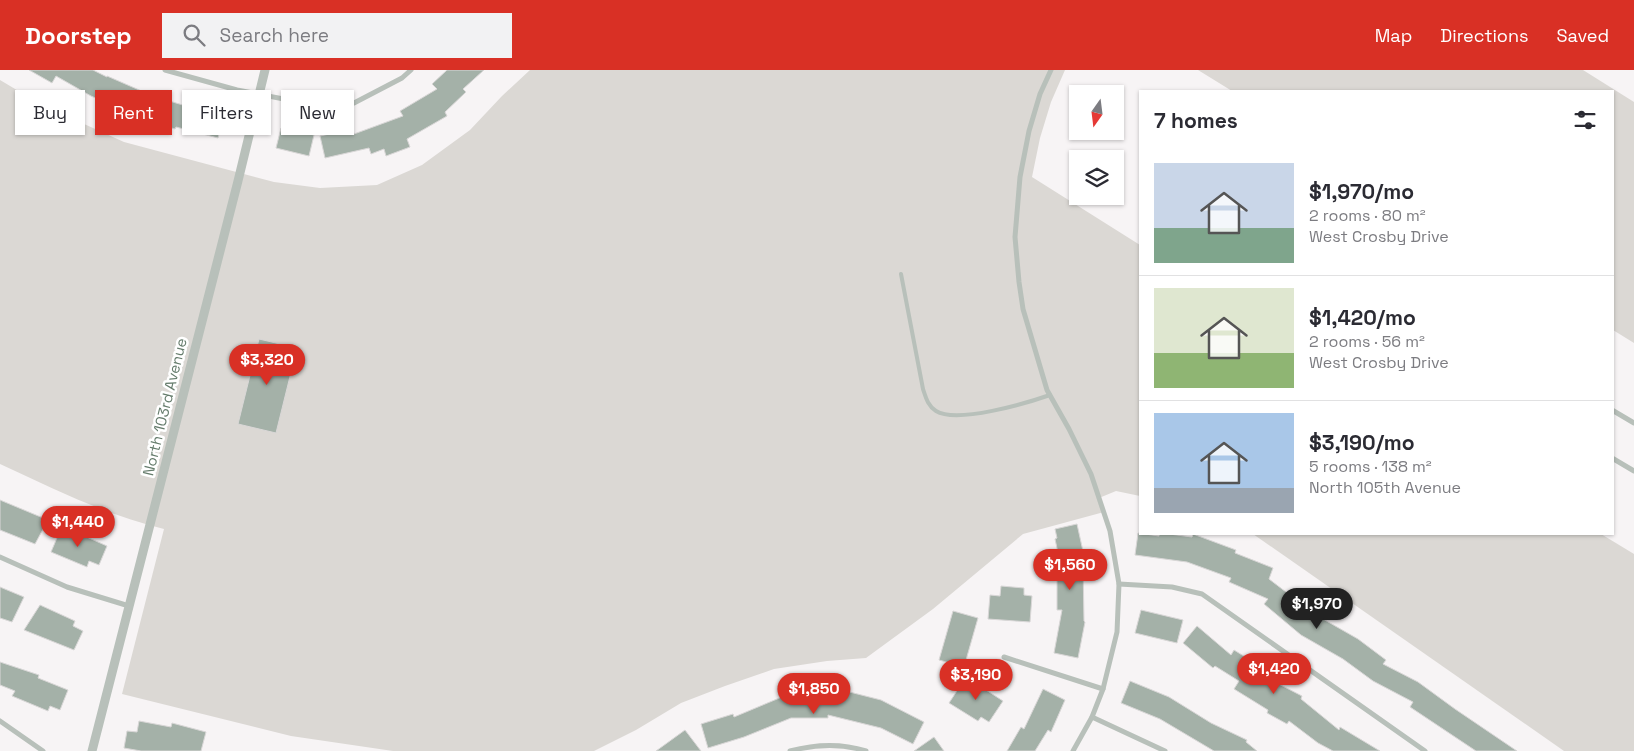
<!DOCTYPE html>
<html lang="en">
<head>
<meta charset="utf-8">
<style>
	body { margin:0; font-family:"Space Grotesk",sans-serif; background:#f2f2f3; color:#2b2b33; height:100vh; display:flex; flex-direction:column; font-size:19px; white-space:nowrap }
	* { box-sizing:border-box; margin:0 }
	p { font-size:16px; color:#7c7c81 }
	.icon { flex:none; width:28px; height:28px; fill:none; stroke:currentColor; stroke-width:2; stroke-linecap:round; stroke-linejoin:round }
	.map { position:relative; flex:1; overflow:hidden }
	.side { position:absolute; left:1139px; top:20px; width:475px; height:445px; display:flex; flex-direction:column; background:#fff; border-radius:0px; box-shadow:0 1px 4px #0004 }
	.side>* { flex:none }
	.banner { position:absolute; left:15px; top:20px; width:475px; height:45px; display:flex; gap:10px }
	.needle { width:32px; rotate:194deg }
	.tools { position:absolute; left:1069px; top:15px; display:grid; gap:10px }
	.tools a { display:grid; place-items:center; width:55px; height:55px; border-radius:0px; background:#fff; box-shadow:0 1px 4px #0004; font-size:25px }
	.price { position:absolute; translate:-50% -42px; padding:0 11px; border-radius:18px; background:#d93025; color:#fff; font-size:16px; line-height:32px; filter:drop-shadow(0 1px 2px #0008) }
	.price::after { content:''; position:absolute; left:50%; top:30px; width:15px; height:11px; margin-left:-8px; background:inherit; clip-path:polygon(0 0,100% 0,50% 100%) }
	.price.selected { background:#222; color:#fff }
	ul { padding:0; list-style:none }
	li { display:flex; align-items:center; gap:15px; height:125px; padding:0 15px }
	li+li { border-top:1px solid #e1e1e2 }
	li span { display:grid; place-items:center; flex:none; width:140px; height:100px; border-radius:0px; color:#555 }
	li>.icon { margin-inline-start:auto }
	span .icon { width:60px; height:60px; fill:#fffc; stroke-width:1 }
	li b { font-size:21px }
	h2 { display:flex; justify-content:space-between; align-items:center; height:60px; padding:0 15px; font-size:21px }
	.chip { padding:0 18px; border-radius:0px; background:#fff; box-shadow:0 1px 4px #0004; font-size:18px; line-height:45px }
	.chip.selected { background:#d93025; color:#fff }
	header { display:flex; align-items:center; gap:30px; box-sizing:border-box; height:70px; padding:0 25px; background:#d93025; color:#fff }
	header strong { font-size:24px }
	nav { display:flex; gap:28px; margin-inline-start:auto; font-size:18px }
	.search { width:350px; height:45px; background:#f2f2f3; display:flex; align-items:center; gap:12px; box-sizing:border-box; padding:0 18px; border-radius:0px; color:#7c7c81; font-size:19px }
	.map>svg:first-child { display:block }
</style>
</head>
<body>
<header>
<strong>Doorstep</strong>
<div class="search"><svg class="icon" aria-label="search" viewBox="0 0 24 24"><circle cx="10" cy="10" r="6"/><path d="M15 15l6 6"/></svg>Search here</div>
<nav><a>Map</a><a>Directions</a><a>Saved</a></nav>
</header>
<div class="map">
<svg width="1634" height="681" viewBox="0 0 1634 681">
	<rect width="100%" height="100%" fill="#f7f4f5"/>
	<g fill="#dbd8d4">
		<path d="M530 0H1065L1051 32 1040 68 1032 107 1140 175V426L1116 421 1099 428 1104 442 1023 464 933 539 866 588 827 591 774 599 725 616 681 633 636 660 594 681H393L291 666 122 624 164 459C106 445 54 419 0 394V10L42 35 124 72 274 112 320 118 377 115 422 95 470 60 502 26Z"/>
		<polygon points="1198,0 1583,0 1634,32 1634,273 1613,260 1612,21 1232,21"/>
		<polygon points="1253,464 1601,464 1634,484 1634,681 1564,681"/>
	</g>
	<g fill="#a4b1a8" stroke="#d9d7d7">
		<polygon points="29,0 93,0 107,7 107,6 153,26 186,36 187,33 225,42 218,68 176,57 175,59 123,44 120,52 107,46 112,35 91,26 56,6 52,13"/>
		<polygon points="447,0 484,0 463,19 466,22 445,42 447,46 407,69 410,77 386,86 384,79 371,84 369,78 325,88 320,66 353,59 354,64 403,46 400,41 437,19 432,14"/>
		<polygon points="281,58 314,65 309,86 276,78"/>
		<polygon points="259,269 297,278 276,363 238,354"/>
		<polygon points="0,430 48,450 35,474 0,460"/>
		<polygon points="1077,454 1086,495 1083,495 1084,551 1085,552 1078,588 1054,583 1062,540 1057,540 1057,506 1063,506 1055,469 1057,468 1055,459"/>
		<polygon points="62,456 107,476 99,495 89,491 87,497 51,482"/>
		<polygon points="1138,463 1159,466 1159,464 1169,464 1192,467 1193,464 1236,480 1235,483 1273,498 1269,509 1316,545 1358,569 1386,590 1383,594 1418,612 1455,639 1517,681 1476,681 1410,637 1413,632 1373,611 1343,589 1301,565 1264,534 1268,529 1229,512 1231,508 1187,492 1135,485"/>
		<polygon points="1001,516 1024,518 1024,525 1032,526 1030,552 988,549 990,525 1000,526"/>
		<polygon points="0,517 24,527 12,552 0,548"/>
		<polygon points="40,535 75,551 73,556 83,561 74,580 24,560"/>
		<polygon points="1141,540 1183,550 1177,573 1135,563"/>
		<polygon points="953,541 978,548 964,597 939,590"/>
		<polygon points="1197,556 1231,585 1234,580 1271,603 1267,608 1302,626 1301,629 1339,660 1340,657 1380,681 1333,681 1318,673 1289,651 1287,654 1267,643 1268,640 1234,619 1239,611 1215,596 1213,598 1183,573"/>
		<polygon points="0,592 39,605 38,608 68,620 60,640 50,636 48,641 12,626 15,621 0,615"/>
		<polygon points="966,607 1003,631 989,652 981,647 978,651 949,633"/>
		<polygon points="1130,611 1169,627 1211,653 1247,670 1246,672 1257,681 1214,681 1160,649 1121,633"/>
		<polygon points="789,617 830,617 881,630 924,652 913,674 881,658 828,645 828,648 791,648 744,667 708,678 701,654 733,644 734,647 789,624"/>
		<polygon points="1043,619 1065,630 1051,662 1048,660 1035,681 1007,681 1021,657 1024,659"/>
		<polygon points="139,651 171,657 172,653 206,662 201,681 141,681 124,678 127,661 137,662"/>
		<polygon points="685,660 701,681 656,681"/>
		<polygon points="934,667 944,681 914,681"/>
	</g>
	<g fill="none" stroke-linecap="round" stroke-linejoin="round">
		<path stroke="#b8c0ba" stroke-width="4" d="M901 204 923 319C926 328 928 336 936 341 957 354 1027 333 1050 325"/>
		<g stroke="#b8c0ba" stroke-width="5">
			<polyline points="165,0 237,20 325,37 354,33 402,8 411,0"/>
			<polyline points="1051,0 1040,24 1029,61 1020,107 1015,167 1019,212 1023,239 1047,320 1069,359 1091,404 1110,461 1119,514 1117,562 1103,619 1092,647 1073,681"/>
			<polyline points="1612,340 1634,353"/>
			<polyline points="1612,388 1634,401"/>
			<polyline points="0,487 67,517 129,536"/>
			<polyline points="1119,514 1172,517 1202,524 1425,681"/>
			<polyline points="1004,587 1103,619"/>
			<polyline points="1092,647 1165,681"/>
			<polyline points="0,651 43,681"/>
			<path d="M790 681C816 674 841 673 866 681"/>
		</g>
		<polyline stroke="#b8c0ba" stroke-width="9" points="92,681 238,111 265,0"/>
	</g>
	<g text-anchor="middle" stroke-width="5" stroke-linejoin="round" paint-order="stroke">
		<g font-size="15" fill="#657c6c" stroke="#fff">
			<text transform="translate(165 337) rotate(-76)" y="5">North 103rd Avenue</text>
		</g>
	</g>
</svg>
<div class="tools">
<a><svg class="needle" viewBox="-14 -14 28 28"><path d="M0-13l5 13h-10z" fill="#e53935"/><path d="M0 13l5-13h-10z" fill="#7c7c81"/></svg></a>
<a><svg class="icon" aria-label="layers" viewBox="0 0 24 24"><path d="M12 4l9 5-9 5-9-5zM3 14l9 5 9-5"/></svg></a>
</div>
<b class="price" style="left:267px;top:316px">$3,320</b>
<b class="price" style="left:78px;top:478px">$1,440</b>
<b class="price" style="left:1070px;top:521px">$1,560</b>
<b class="price selected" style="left:1317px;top:560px">$1,970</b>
<b class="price" style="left:1274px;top:625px">$1,420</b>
<b class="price" style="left:976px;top:631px">$3,190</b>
<b class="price" style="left:814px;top:645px">$1,850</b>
<div class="banner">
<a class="chip">Buy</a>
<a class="chip selected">Rent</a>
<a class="chip">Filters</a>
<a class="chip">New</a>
</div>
<section class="side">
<h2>7 homes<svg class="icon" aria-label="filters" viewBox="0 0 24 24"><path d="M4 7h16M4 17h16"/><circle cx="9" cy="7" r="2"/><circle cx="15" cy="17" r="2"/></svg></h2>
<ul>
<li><span style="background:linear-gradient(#c9d6e8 65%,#7fa58c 0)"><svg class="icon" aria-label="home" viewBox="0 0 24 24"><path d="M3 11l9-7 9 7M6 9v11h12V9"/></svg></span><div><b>$1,970/mo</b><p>2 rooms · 80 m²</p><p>West Crosby Drive</p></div></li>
<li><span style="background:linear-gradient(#dfe7d0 65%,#8fb573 0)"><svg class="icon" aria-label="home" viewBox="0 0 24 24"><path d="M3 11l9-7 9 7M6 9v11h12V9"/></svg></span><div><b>$1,420/mo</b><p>2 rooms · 56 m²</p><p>West Crosby Drive</p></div></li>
<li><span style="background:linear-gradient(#a9c7e8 75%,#9aa5b1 0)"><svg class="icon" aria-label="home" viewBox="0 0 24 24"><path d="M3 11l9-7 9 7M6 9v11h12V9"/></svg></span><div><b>$3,190/mo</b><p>5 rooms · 138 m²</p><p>North 105th Avenue</p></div></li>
</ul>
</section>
</div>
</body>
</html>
